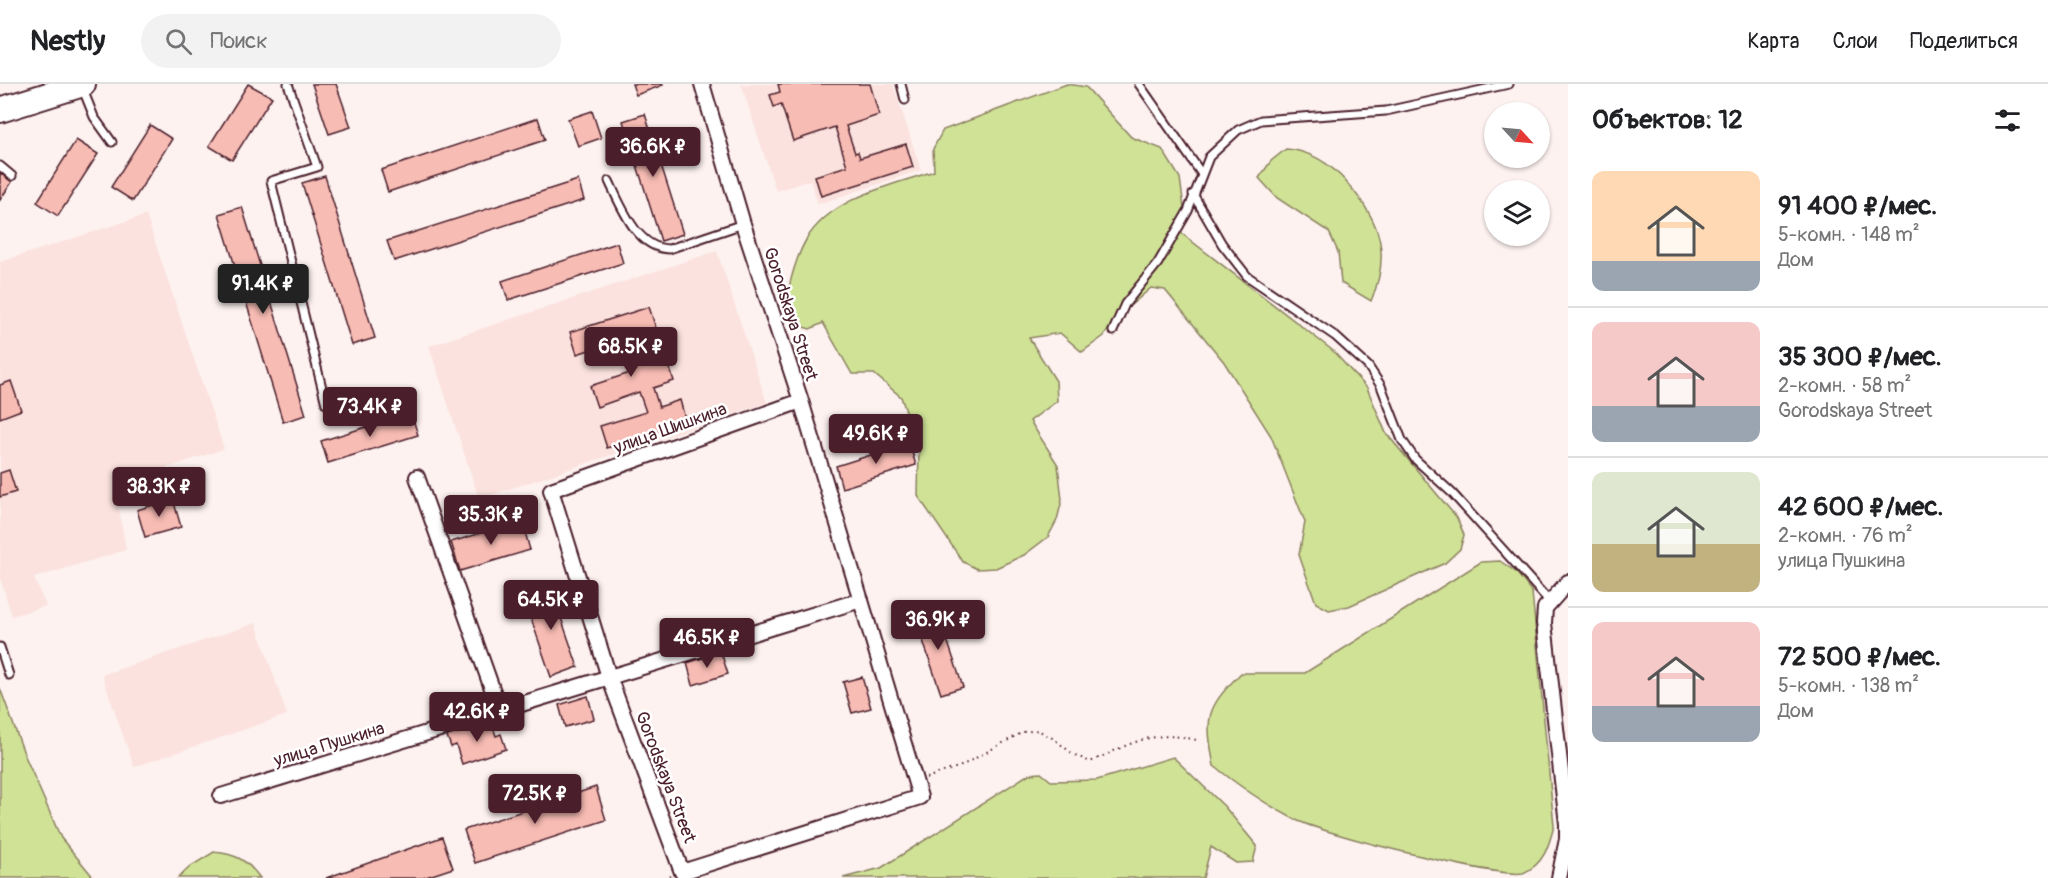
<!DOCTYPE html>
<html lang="ru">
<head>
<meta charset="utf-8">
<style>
	body { margin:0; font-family:Pangolin,sans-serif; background:#f2f2f2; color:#202124; height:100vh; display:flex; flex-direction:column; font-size:22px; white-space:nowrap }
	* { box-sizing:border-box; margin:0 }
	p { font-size:20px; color:#757577 }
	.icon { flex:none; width:33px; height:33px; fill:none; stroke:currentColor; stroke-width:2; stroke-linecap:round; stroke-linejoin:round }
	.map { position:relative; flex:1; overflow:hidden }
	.panel { display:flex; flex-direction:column; background:#fff; width:480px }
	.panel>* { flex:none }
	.needle { width:39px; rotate:116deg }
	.controls { position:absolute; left:1484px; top:18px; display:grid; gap:12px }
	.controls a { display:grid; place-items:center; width:66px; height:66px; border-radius:50%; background:#fff; box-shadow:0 2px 4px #0004; font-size:30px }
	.price { position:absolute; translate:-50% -51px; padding:0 14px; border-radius:6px; background:#4a1f2b; color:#fff; font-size:20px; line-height:39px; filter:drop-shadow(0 2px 3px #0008) }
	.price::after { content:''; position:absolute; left:50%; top:36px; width:18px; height:14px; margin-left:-9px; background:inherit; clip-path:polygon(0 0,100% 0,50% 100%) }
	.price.current { background:#222; color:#fff }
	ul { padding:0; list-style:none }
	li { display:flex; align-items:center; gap:18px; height:150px; padding:0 24px }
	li+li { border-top:2px solid #e0e0e0 }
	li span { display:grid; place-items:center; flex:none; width:168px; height:120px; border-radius:12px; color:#555 }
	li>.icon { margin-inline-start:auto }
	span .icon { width:72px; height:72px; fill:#fffc; stroke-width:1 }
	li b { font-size:26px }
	h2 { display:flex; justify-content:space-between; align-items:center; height:72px; padding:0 24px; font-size:26px }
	header { display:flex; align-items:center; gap:36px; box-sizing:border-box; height:84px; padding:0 30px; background:#fff; border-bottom:2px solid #e0e0e0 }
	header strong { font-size:28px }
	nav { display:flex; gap:33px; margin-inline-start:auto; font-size:21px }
	.search { width:420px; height:54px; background:#f2f2f2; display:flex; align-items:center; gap:15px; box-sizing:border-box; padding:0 21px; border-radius:33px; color:#757577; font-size:22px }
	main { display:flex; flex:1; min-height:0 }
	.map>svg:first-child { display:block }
</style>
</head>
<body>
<header>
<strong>Nestly</strong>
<div class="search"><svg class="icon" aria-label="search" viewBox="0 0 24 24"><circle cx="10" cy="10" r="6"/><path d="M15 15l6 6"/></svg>Поиск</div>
<nav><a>Карта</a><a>Слои</a><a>Поделиться</a></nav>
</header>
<main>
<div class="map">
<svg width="1568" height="794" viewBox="0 0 1568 794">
	<rect width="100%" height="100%" fill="#fdf2f0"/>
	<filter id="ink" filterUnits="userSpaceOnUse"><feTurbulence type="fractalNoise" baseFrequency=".0167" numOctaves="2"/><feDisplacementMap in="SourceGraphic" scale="12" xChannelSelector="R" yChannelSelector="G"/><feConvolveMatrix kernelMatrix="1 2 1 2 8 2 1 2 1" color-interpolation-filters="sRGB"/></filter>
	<g filter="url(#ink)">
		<g fill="#fbe2de">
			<polygon points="741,0 893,0 921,86 818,120 810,96 776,107"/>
			<polygon points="146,131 224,365 115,401 126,466 34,494 46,522 12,532 0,494 0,178"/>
			<polygon points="717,167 767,319 479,415 429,262"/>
			<polygon points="256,539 287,631 134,683 102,591"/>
		</g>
		<g fill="#cfe296" stroke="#8c8060" stroke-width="1.5">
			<path d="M1067 0 1086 3 1131 53 1162 65 1180 94 1184 124 1181 149 1332 266 1367 304 1386 349 1457 434 1464 451 1460 465 1445 479 1349 522 1329 526 1316 519 1299 471 1305 438 1271 352 1224 278 1165 206 1151 204 1117 233 1104 252 1082 268 1060 249 1029 254 1056 297 1057 317 1030 337 1058 381 1062 416 1057 436 1048 453 1024 471 996 484 977 485 963 478 918 412 919 365 901 313 874 290H852L823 239 810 245 793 240 785 222C789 201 795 175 806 156 831 113 891 102 934 87L933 65 943 46Z"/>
			<path d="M1286 65C1313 67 1332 81 1348 100 1381 138 1391 170 1371 217L1341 199 1338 168 1329 148 1277 114 1259 94 1271 77Z"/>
			<path d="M1500 477 1516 488 1532 508 1554 742C1549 761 1544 781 1523 789 1498 794 1323 750 1294 735 1265 720 1239 702 1214 682 1205 633 1205 625 1241 589H1305L1481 478Z"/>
			<polygon points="0,604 25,672 61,754 94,794 0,794"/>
			<polygon points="1173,673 1224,722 1257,762 1253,778 1236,779 1211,763 1203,794 843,794 881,784 1029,690 1041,689 1051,697 1097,696"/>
			<path d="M214 768C236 770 247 776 260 794H178L191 782Z"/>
		</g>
		<g fill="#f7bcb4" stroke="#4a1f2b" stroke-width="1.5">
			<polygon points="248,0 272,13 232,76 209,62"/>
			<polygon points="312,0 336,0 351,43 329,50"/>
			<polygon points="632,0 662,0 663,1 636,11"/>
			<polygon points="778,0 870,0 879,31 846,42 855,69 858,68 860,74 906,60 913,83 821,112 815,92 847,82 835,43 793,57 781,20 774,23 770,11 780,8"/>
			<polygon points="592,27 601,54 578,62 568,35"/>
			<polygon points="645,30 683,150 661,157 623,37"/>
			<polygon points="538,34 545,56 388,108 381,86"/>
			<polygon points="150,41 172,55 133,117 111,103"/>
			<polygon points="76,56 98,70 58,132 37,118"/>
			<polygon points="0,89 12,98 0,116"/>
			<polygon points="325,92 375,254 352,261 302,99"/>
			<polygon points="578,96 584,116 394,177 387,157"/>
			<polygon points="242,123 306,331 283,338 219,130"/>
			<polygon points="617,159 623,179 508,216 502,197"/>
			<polygon points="649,223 656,244 636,251 646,283 667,276 674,297 653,304 659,323 680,316 686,338 607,364 600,342 646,328 639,308 597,323 590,302 633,288 622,255 577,270 570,248"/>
			<polygon points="11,297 21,326 0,334 0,301"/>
			<polygon points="411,329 418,351 328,379 321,357"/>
			<polygon points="909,359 916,381 842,404 836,382"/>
			<polygon points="9,386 16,408 0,413 0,389"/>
			<polygon points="173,415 181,443 145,453 137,426"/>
			<polygon points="522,437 530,466 460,487 451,458"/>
			<polygon points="550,502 578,583 551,593 523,511"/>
			<polygon points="936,523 963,603 941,610 914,530"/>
			<polygon points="721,568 728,590 693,601 687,579"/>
			<polygon points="862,593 871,624 852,629 843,598"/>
			<polygon points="588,612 594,635 565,643 559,621"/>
			<polygon points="492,640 496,652 501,650 506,665 462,680 456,661 451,663 447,652"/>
			<polygon points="596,703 606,736 475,779 464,746"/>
			<polygon points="442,753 453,784 423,794 326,794"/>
		</g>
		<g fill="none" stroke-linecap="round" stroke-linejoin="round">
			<defs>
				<g id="lane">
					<polyline points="288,0 317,83 271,97 326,320"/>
					<polyline points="901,0 905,16"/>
					<polyline points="1139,0 1201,89"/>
					<polyline points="82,3 94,33 112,58"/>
					<polyline points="0,82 12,92"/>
					<path d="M609 97C621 122 637 165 669 165L743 140"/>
					<polyline points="1193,110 1222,160 1247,192 1335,252 1368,282 1381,302 1402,356 1415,375 1452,409 1550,518"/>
					<polyline points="1113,247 1125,220 1158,179 1188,127 1209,73 1238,46 1261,36 1386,27 1509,0"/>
					<polyline points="0,563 9,591"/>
				</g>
				<g id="street">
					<polyline points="702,0 743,140 801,317 920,713 682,788 609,593 551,406 801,317"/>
					<polyline points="417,393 500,627"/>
					<polyline points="221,712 861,516"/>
					<polyline points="1559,794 1567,755 1567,740 1544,539 1545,524 1568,498"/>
				</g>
				<polyline id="highway" points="0,26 83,0"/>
			</defs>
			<use href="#lane" stroke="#4a1f2b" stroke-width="11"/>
			<use href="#street" stroke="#4a1f2b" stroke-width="18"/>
			<use href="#highway" stroke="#4a1f2b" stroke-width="28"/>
			<g stroke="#4a1f2b" stroke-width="2" stroke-dasharray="1.5 4.5" stroke-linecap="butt">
				<path d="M926 694 961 682 1023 648 1038 646 1054 655 1073 670 1090 678C1132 659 1154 644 1200 657"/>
				<polyline points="664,794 671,792"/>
			</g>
			<use href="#lane" stroke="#fff" stroke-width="7"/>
			<use href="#street" stroke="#fff" stroke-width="14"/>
			<use href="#highway" stroke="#fff" stroke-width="24"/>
		</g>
	</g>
	<g text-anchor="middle" stroke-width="5" stroke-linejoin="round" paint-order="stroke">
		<g font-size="18" fill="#4a1f2b" stroke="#fff">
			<text transform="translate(791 230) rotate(72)" y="6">Gorodskaya Street</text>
			<text transform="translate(670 344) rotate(-20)" y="6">улица Шишкина</text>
			<text transform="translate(329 660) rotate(-17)" y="6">улица Пушкина</text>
			<text transform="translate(666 693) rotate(69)" y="6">Gorodskaya Street</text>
		</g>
	</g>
</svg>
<div class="controls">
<a><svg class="needle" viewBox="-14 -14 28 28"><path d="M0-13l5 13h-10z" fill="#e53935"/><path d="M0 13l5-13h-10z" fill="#757577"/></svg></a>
<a><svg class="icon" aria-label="layers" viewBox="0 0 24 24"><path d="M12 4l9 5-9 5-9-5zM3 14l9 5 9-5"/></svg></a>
</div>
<b class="price" style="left:653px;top:94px">36.6K ₽</b>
<b class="price current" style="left:263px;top:231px">91.4K ₽</b>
<b class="price" style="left:631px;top:294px">68.5K ₽</b>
<b class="price" style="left:370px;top:354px">73.4K ₽</b>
<b class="price" style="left:876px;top:381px">49.6K ₽</b>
<b class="price" style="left:159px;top:434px">38.3K ₽</b>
<b class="price" style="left:491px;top:462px">35.3K ₽</b>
<b class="price" style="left:551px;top:547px">64.5K ₽</b>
<b class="price" style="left:938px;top:567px">36.9K ₽</b>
<b class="price" style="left:707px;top:585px">46.5K ₽</b>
<b class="price" style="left:477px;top:659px">42.6K ₽</b>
<b class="price" style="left:535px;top:741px">72.5K ₽</b>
</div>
<section class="panel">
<h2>Объектов: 12<svg class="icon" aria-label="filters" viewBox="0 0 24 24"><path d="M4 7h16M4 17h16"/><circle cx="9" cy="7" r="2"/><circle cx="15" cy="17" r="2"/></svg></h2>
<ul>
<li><span style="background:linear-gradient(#ffd9b3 75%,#9aa5b1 0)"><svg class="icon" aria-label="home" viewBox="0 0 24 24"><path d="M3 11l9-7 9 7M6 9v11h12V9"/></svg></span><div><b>91 400 ₽/мес.</b><p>5-комн. · 148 m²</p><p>Дом</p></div></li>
<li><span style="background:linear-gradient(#f6c9c9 70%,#9aa5b1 0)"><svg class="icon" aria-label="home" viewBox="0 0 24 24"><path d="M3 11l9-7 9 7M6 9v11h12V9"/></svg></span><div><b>35 300 ₽/мес.</b><p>2-комн. · 58 m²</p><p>Gorodskaya Street</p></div></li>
<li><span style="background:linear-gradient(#dfe7d0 60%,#c2b280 0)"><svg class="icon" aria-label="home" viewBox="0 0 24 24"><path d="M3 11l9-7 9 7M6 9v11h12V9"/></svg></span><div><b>42 600 ₽/мес.</b><p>2-комн. · 76 m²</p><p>улица Пушкина</p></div></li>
<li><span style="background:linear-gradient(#f6c9c9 70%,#9aa5b1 0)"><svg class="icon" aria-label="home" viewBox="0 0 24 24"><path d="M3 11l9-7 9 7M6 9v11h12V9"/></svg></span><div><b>72 500 ₽/мес.</b><p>5-комн. · 138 m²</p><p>Дом</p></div></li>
</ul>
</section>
</main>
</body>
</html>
